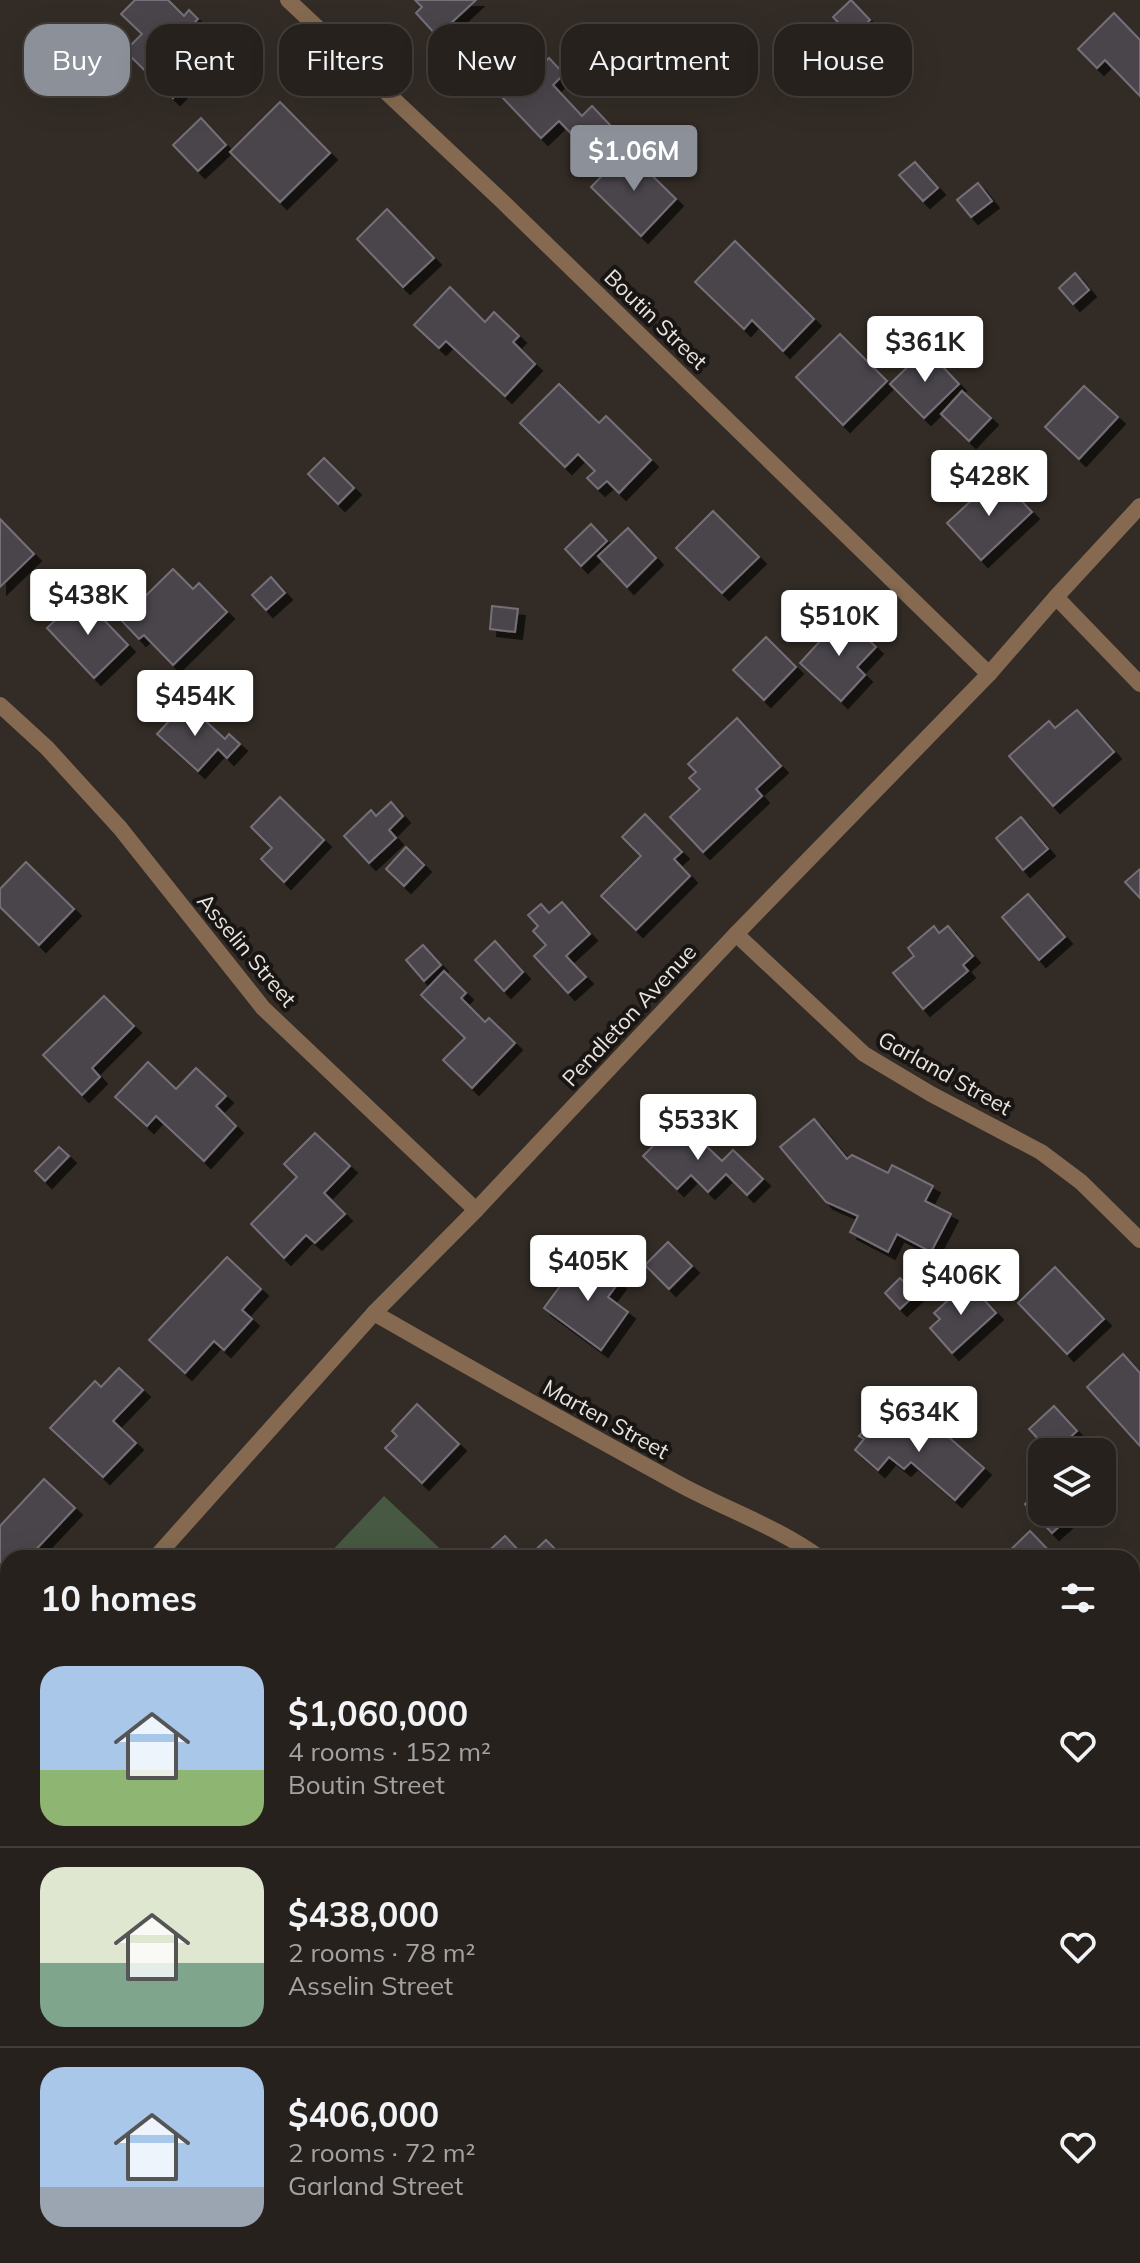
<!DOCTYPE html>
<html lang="en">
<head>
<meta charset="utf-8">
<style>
	body { margin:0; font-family:Mulish,sans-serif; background:#2e2925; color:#f1f3f6; height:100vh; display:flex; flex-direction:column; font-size:30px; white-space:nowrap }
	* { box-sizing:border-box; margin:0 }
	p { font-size:26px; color:#a4a3a3 }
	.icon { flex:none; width:44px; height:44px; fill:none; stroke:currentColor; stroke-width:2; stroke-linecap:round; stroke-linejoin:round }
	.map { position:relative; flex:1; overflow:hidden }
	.sheet { position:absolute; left:0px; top:1550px; width:1140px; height:714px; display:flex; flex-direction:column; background:#26211c; border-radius:24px 24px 0 0; box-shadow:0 8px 32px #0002,0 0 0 2px #423e3b }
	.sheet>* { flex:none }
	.hud { position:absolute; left:24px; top:24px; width:1092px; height:72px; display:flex; gap:16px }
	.buttons { position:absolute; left:1028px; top:1438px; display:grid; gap:16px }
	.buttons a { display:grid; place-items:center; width:88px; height:88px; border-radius:16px; background:#26211c; box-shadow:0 8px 32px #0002,0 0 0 2px #423e3b; font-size:40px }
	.price { position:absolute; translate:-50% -68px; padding:0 18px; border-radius:8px; background:#fff; color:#222; font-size:26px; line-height:52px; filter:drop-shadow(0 2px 4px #0008) }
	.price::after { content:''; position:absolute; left:50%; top:48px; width:24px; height:18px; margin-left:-12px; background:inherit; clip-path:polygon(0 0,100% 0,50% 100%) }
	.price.selected { background:#8c9099; color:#fff }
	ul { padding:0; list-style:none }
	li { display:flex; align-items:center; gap:24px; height:200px; padding:0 40px }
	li+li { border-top:2px solid #423e3b }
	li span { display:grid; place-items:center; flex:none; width:224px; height:160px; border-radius:24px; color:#555 }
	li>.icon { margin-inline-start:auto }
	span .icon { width:96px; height:96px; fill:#fffc; stroke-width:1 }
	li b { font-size:34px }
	h2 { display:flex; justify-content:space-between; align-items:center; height:96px; padding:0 40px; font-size:34px }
	.pill { padding:0 28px; border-radius:24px; background:#26211c; box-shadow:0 8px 32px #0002,0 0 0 2px #423e3b; font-size:28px; line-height:72px }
	.pill.selected { background:#8c9099; color:#fff }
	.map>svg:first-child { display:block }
</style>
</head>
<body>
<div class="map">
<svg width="1140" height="2263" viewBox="0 0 1140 2263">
	<defs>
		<filter id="shadow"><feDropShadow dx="7" dy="7" stdDeviation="0" flood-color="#0009"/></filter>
	</defs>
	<rect width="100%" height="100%" fill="#332c26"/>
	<polygon fill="#475942" points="384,1496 450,1558 325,1558"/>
	<g fill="#4a444c" stroke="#756f78" stroke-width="2" filter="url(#shadow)">
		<polygon points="135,0 168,0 184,16 189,10 198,19 194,23 220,50 173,98 125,51 142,34 121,14"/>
		<polygon points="415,0 476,0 437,36 416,13 422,7"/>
		<polygon points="851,0 870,20 852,37 833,17"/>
		<polygon points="1114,13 1140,40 1140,96 1105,60 1097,68 1078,49"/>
		<polygon points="549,58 564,74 553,85 582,116 592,106 610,125 585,148 559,121 541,138 499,94 531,63 537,69"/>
		<polygon points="280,102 330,153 280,202 230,152"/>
		<polygon points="201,118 226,145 198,171 173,145"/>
		<polygon points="627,151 676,199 641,236 591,187"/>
		<polygon points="915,162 938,188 923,201 899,175"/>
		<polygon points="978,183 992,201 971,217 957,200"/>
		<polygon points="387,209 434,258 403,287 357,239"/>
		<polygon points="735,241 814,319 783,351 752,320 744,329 695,282"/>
		<polygon points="1075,273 1089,290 1073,304 1059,288"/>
		<polygon points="450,287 485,322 494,312 519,336 513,342 535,364 505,396 446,341 439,348 414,325"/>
		<polygon points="840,334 887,381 843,425 796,377"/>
		<polygon points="926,349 959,384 924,418 890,384"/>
		<polygon points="559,384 599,423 606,416 651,460 619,493 607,481 598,489 587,478 595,471 578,454 565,467 520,423"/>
		<polygon points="1084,386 1118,417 1079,459 1045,427"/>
		<polygon points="962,391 991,418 969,441 941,414"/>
		<polygon points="324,458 354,488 338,504 308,474"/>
		<polygon points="998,476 1032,512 981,560 947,523"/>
		<polygon points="713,511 759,557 722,593 676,548"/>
		<polygon points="0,519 34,554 0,587"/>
		<polygon points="591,524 607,541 581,566 565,549"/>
		<polygon points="628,528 656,558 627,587 598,556"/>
		<polygon points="173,569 193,589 199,583 227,612 173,665 144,635 139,639 121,620"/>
		<polygon points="271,577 285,593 266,610 252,595"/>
		<polygon points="81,596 128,645 94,678 47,628"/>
		<polygon points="492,606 518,609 515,632 490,629"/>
		<polygon points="843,616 876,647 857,667 865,675 841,701 800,663"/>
		<polygon points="766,637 796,667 764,700 733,670"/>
		<polygon points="186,703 225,739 229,734 240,744 227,758 218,749 198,771 157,734"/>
		<polygon points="1077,710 1114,752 1053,806 1009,756 1049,721 1055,728"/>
		<polygon points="737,718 781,766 756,789 762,796 703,852 670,817 700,789 689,778 696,772 688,764"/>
		<polygon points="280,797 324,840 284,882 261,859 272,848 251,827"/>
		<polygon points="391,802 403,816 389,830 396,838 369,863 344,836 371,810 376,816"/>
		<polygon points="645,814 682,852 674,859 690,876 636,930 601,896 641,856 622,837"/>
		<polygon points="1021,817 1048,849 1023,870 996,838"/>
		<polygon points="406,847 424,865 404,886 386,869"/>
		<polygon points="26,862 74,909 39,945 0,907 0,889"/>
		<polygon points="1140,869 1140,898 1125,882"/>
		<polygon points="1028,894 1065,937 1039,960 1002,917"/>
		<polygon points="562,902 590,934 566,956 586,977 568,993 534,956 546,945 533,931 538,926 528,915 541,904 549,913"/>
		<polygon points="934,926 939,933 948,926 973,956 963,965 968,971 923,1009 893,973 914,956 908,948"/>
		<polygon points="495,941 523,972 504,991 475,960"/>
		<polygon points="423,945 441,965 424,981 406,960"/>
		<polygon points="444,971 466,993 461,998 485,1022 489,1018 515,1043 472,1088 443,1060 465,1038 421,995"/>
		<polygon points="104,996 134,1026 92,1068 100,1077 82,1095 43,1055"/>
		<polygon points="148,1062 176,1089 196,1068 226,1096 216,1106 236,1126 204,1161 156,1116 147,1126 115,1097"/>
		<polygon points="814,1119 847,1159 852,1155 888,1173 892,1165 933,1186 925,1201 951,1214 931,1252 897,1234 888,1252 850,1232 858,1216 826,1202 780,1147"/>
		<polygon points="679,1120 722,1161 733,1150 763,1179 747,1195 726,1174 708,1192 691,1175 677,1189 643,1156"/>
		<polygon points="315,1133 350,1166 324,1193 345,1214 315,1243 306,1235 284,1258 251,1224 297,1177 284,1164"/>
		<polygon points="59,1147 69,1156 45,1181 35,1171"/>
		<polygon points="668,1242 692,1266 669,1289 645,1265"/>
		<polygon points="583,1255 619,1282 608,1297 628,1312 601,1350 544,1308"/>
		<polygon points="227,1257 261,1289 242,1310 252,1319 224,1350 214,1341 185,1373 149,1340"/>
		<polygon points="1055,1267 1104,1319 1067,1354 1018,1303"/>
		<polygon points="900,1278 916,1294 900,1309 885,1293"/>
		<polygon points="968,1282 996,1313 952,1353 930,1328 940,1319 934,1313"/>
		<polygon points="1123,1354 1140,1373 1140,1446 1087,1387"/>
		<polygon points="119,1368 143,1390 113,1421 136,1443 103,1477 50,1428 95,1381 101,1387"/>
		<polygon points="417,1404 459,1444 422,1483 385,1448 397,1436 392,1431"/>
		<polygon points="1054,1406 1077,1431 1054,1452 1050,1452 1029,1429"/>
		<polygon points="883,1409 923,1444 937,1427 984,1468 955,1500 911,1462 904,1469 889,1457 878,1470 855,1450 864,1439 859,1436"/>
		<polygon points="44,1479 75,1508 28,1558 8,1558 8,1578 4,1582 0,1578 0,1526"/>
		<polygon points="1042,1489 1042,1512 1075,1512 1052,1533 1025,1504"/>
		<polygon points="1030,1531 1056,1558 1002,1558"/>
		<polygon points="505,1536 522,1554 519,1558 481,1558"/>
		<polygon points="546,1540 564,1558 527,1558"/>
		<polygon points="1132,1648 1140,1656 1140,1701 1132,1709"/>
		<polygon points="8,1887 8,1933 0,1925 0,1894"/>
		<polygon points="1133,1995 1140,2002 1140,2070 1132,2062"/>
		<polygon points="1132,2141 1140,2150 1140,2163 1132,2170"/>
		<polygon points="308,2256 368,2256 372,2260 369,2263 301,2263"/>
		<polygon points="552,2256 651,2256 645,2263 560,2263"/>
		<polygon points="969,2256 1073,2256 1066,2263 976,2263"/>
	</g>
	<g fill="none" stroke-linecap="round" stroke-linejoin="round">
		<g stroke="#856a51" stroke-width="16">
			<polyline points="288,0 502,201 989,674"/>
			<polyline points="1056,597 1140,684"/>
			<polyline points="0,705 47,748 120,828 263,1008 476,1210"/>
			<polyline points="736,934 864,1054 931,1094 1041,1152 1081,1182 1140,1240"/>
			<path d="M374 1313C475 1371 577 1428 679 1484 725 1509 778 1527 820 1558"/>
			<polyline points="1132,1854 1140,1862"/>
			<polyline points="0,2146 8,2153"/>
			<polyline points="121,2256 129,2263"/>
			<polyline points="842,2256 849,2263"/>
		</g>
		<g stroke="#856a51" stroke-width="16">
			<polyline points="155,1558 374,1313 476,1210 736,934 989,674 1056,597 1140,506"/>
			<polyline points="0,1725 8,1716"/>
		</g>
	</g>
	<g text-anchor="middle" stroke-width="8" stroke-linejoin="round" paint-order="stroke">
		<g font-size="22" fill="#e8e4e0" stroke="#181513">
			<text transform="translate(656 319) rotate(44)" y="8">Boutin Street</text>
			<text transform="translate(247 950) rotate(50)" y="8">Asselin Street</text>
			<text transform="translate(629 1015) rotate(-47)" y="8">Pendleton Avenue</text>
			<text transform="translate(945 1073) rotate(29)" y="8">Garland Street</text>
			<text transform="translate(606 1419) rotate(29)" y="8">Marten Street</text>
		</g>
	</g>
</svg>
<div class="buttons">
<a><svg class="icon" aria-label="layers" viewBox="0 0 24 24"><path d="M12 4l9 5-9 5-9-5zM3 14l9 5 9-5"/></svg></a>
</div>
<b class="price selected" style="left:634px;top:193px">$1.06M</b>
<b class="price" style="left:925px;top:384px">$361K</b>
<b class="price" style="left:989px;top:518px">$428K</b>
<b class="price" style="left:88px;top:637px">$438K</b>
<b class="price" style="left:839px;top:658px">$510K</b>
<b class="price" style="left:195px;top:738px">$454K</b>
<b class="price" style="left:698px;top:1162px">$533K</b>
<b class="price" style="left:588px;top:1303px">$405K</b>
<b class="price" style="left:961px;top:1317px">$406K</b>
<b class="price" style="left:919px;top:1454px">$634K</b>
<div class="hud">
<a class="pill selected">Buy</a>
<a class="pill">Rent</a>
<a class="pill">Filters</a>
<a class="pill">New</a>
<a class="pill">Apartment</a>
<a class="pill">House</a>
</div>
<section class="sheet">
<h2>10 homes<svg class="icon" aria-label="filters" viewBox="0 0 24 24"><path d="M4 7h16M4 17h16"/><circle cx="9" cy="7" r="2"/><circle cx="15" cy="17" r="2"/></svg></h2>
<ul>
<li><span style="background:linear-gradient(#a9c7e8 65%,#8fb573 0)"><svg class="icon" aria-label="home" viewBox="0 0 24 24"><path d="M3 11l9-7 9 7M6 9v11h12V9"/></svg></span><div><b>$1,060,000</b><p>4 rooms · 152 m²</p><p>Boutin Street</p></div><svg class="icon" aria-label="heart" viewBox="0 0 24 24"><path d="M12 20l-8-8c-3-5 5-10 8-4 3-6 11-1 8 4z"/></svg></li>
<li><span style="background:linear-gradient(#dfe7d0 60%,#7fa58c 0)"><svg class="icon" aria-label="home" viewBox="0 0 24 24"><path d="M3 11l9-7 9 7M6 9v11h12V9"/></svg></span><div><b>$438,000</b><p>2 rooms · 78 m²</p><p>Asselin Street</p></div><svg class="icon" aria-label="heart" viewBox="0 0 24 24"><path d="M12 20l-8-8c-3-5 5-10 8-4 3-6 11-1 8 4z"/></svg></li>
<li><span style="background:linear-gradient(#a9c7e8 75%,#9aa5b1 0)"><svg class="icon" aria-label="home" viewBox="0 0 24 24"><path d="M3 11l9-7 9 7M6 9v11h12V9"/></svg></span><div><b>$406,000</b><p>2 rooms · 72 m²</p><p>Garland Street</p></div><svg class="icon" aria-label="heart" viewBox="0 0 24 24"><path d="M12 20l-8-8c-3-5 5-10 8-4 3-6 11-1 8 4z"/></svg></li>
</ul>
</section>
</div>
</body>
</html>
